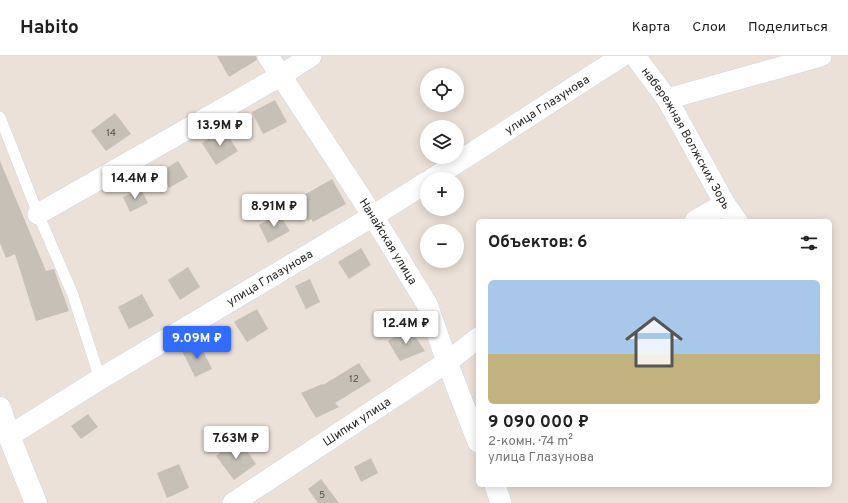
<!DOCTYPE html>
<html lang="ru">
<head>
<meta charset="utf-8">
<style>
	body { margin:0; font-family:Overpass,sans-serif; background:#f6f6f6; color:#222; height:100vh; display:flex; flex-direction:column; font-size:15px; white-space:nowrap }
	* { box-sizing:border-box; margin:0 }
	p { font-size:13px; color:#767676 }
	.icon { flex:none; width:22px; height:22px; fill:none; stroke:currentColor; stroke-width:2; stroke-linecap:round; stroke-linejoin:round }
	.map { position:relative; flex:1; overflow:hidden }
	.drawer { position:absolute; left:476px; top:163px; width:356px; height:268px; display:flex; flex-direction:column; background:#fff; border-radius:6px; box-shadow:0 2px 10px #0003 }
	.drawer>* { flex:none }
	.tools { position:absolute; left:420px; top:12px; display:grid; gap:8px }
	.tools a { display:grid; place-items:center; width:44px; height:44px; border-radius:50%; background:#fff; box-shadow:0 2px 10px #0003; font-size:20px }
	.price { position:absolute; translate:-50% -34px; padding:0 9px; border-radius:4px; background:#fff; color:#222; font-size:13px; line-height:26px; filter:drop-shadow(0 1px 2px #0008) }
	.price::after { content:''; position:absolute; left:50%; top:24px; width:12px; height:9px; margin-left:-6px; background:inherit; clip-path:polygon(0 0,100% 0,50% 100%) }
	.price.current { background:#326cff; color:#fff }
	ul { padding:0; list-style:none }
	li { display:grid; align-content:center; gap:8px; height:212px; padding:0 12px }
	li span { display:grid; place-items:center; height:124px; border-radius:6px; color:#555 }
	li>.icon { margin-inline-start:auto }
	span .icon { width:72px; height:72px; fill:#fffc; stroke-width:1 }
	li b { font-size:17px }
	h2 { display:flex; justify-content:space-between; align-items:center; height:48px; padding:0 12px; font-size:17px }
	header { display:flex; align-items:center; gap:24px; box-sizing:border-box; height:56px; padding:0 20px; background:#fff; border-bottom:1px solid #e0e0e0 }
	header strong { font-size:19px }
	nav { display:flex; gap:22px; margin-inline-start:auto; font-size:14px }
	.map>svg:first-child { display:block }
</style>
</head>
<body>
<header>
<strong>Habito</strong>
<nav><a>Карта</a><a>Слои</a><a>Поделиться</a></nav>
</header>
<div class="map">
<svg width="848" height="447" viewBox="0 0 848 447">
	<rect width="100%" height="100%" fill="#ece1d8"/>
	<g fill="#c6c0b7">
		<polygon points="217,0 256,0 257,4 229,21"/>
		<polygon points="275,44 287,66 263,78 252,56"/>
		<polygon points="115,57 131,78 106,95 91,75"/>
		<polygon points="223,73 238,95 216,109 202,87"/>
		<polygon points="0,105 46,215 54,213 69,255 36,265 15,198 6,202 0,187"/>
		<polygon points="178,105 188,121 169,132 160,116"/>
		<polygon points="332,123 346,148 313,166 311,163 308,165 299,148 302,146 299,142"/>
		<polygon points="141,133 148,147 130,156 123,141"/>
		<polygon points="279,158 290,175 268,187 259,169"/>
		<polygon points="361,192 371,209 349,223 338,206"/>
		<polygon points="188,211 200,231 180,244 168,224"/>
		<polygon points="310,223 320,246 306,253 295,230"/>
		<polygon points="142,238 154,260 129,273 118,251"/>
		<polygon points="257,253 268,273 247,286 234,266"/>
		<polygon points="410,273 425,295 400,305 388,285"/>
		<polygon points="199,287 212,313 195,321 182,295"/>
		<polygon points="359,307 371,325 335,347 339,351 316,362 301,337 322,328 323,329"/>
		<polygon points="88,358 98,371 81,383 71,370"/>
		<polygon points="239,383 256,408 234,424 216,400"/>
		<polygon points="371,402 378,417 361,426 354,411"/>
		<polygon points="179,408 189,432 167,442 157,417"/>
		<polygon points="321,423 339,447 318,447 308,433"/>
	</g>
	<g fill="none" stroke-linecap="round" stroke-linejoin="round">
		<defs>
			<polyline id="lane" points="0,61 38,158 73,239 100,323"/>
			<g id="street">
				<path id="s1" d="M268 0 373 160 427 248 447 306 478 386"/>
				<path id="s2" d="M635 0 667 43 725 148 737 165"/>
				<polyline points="667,43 821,0"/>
				<path id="s3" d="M432 123 622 0"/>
				<polyline points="38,158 282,19 311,0"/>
				<polyline points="695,165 725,148"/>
				<path id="s4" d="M9 380 100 323 373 160 427 126"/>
				<polyline points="495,429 501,447"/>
				<path id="s5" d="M233 447 447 306 478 282"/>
			</g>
			<polyline id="secondary" points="0,352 9,380 36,447"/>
		</defs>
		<use href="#lane" stroke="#ced4e2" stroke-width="12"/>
		<use href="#street" stroke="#ced4e2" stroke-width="22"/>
		<use href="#secondary" stroke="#ced4e2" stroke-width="23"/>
		<use href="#lane" stroke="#fff" stroke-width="11"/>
		<use href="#street" stroke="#fff" stroke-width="21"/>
		<use href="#secondary" stroke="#fff" stroke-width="22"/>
	</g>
	<g text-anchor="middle" stroke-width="4" stroke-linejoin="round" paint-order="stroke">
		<g font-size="10" fill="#504e4c">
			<text x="111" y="80">14</text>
			<text x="354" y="326">12</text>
			<text x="322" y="442">5</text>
		</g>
		<g font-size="12" fill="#282828" stroke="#fff">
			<text dy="4" stroke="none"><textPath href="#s3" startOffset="137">улица Глазунова</textPath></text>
			<text dy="4" stroke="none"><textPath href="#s2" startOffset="97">набережная Волжских Зорь</textPath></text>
			<text dy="4" stroke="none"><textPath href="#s1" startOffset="221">Нанайская улица</textPath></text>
			<text dy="4" stroke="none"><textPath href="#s4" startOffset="305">улица Глазунова</textPath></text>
			<text dy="4" stroke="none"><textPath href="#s5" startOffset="148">Шипки улица</textPath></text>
		</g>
	</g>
</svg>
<div class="tools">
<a><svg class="icon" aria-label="locate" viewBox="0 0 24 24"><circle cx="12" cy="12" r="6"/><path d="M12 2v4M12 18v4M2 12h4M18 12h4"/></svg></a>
<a><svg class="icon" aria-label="layers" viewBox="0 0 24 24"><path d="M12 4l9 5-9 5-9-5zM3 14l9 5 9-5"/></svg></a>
<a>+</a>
<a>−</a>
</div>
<b class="price" style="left:220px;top:91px">13.9M ₽</b>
<b class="price" style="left:135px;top:144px">14.4M ₽</b>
<b class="price" style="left:274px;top:172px">8.91M ₽</b>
<b class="price" style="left:406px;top:289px">12.4M ₽</b>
<b class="price current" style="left:197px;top:304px">9.09M ₽</b>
<b class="price" style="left:236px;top:404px">7.63M ₽</b>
<section class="drawer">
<h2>Объектов: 6<svg class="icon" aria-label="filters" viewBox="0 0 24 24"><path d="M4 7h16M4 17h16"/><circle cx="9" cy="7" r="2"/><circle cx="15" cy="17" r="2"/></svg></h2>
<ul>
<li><span style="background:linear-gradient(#a9c7e8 60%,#c2b280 0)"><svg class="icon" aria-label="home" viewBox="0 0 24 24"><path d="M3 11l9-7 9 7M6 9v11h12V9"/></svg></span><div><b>9 090 000 ₽</b><p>2-комн. · 74 m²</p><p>улица Глазунова</p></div></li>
</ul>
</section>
</div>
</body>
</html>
